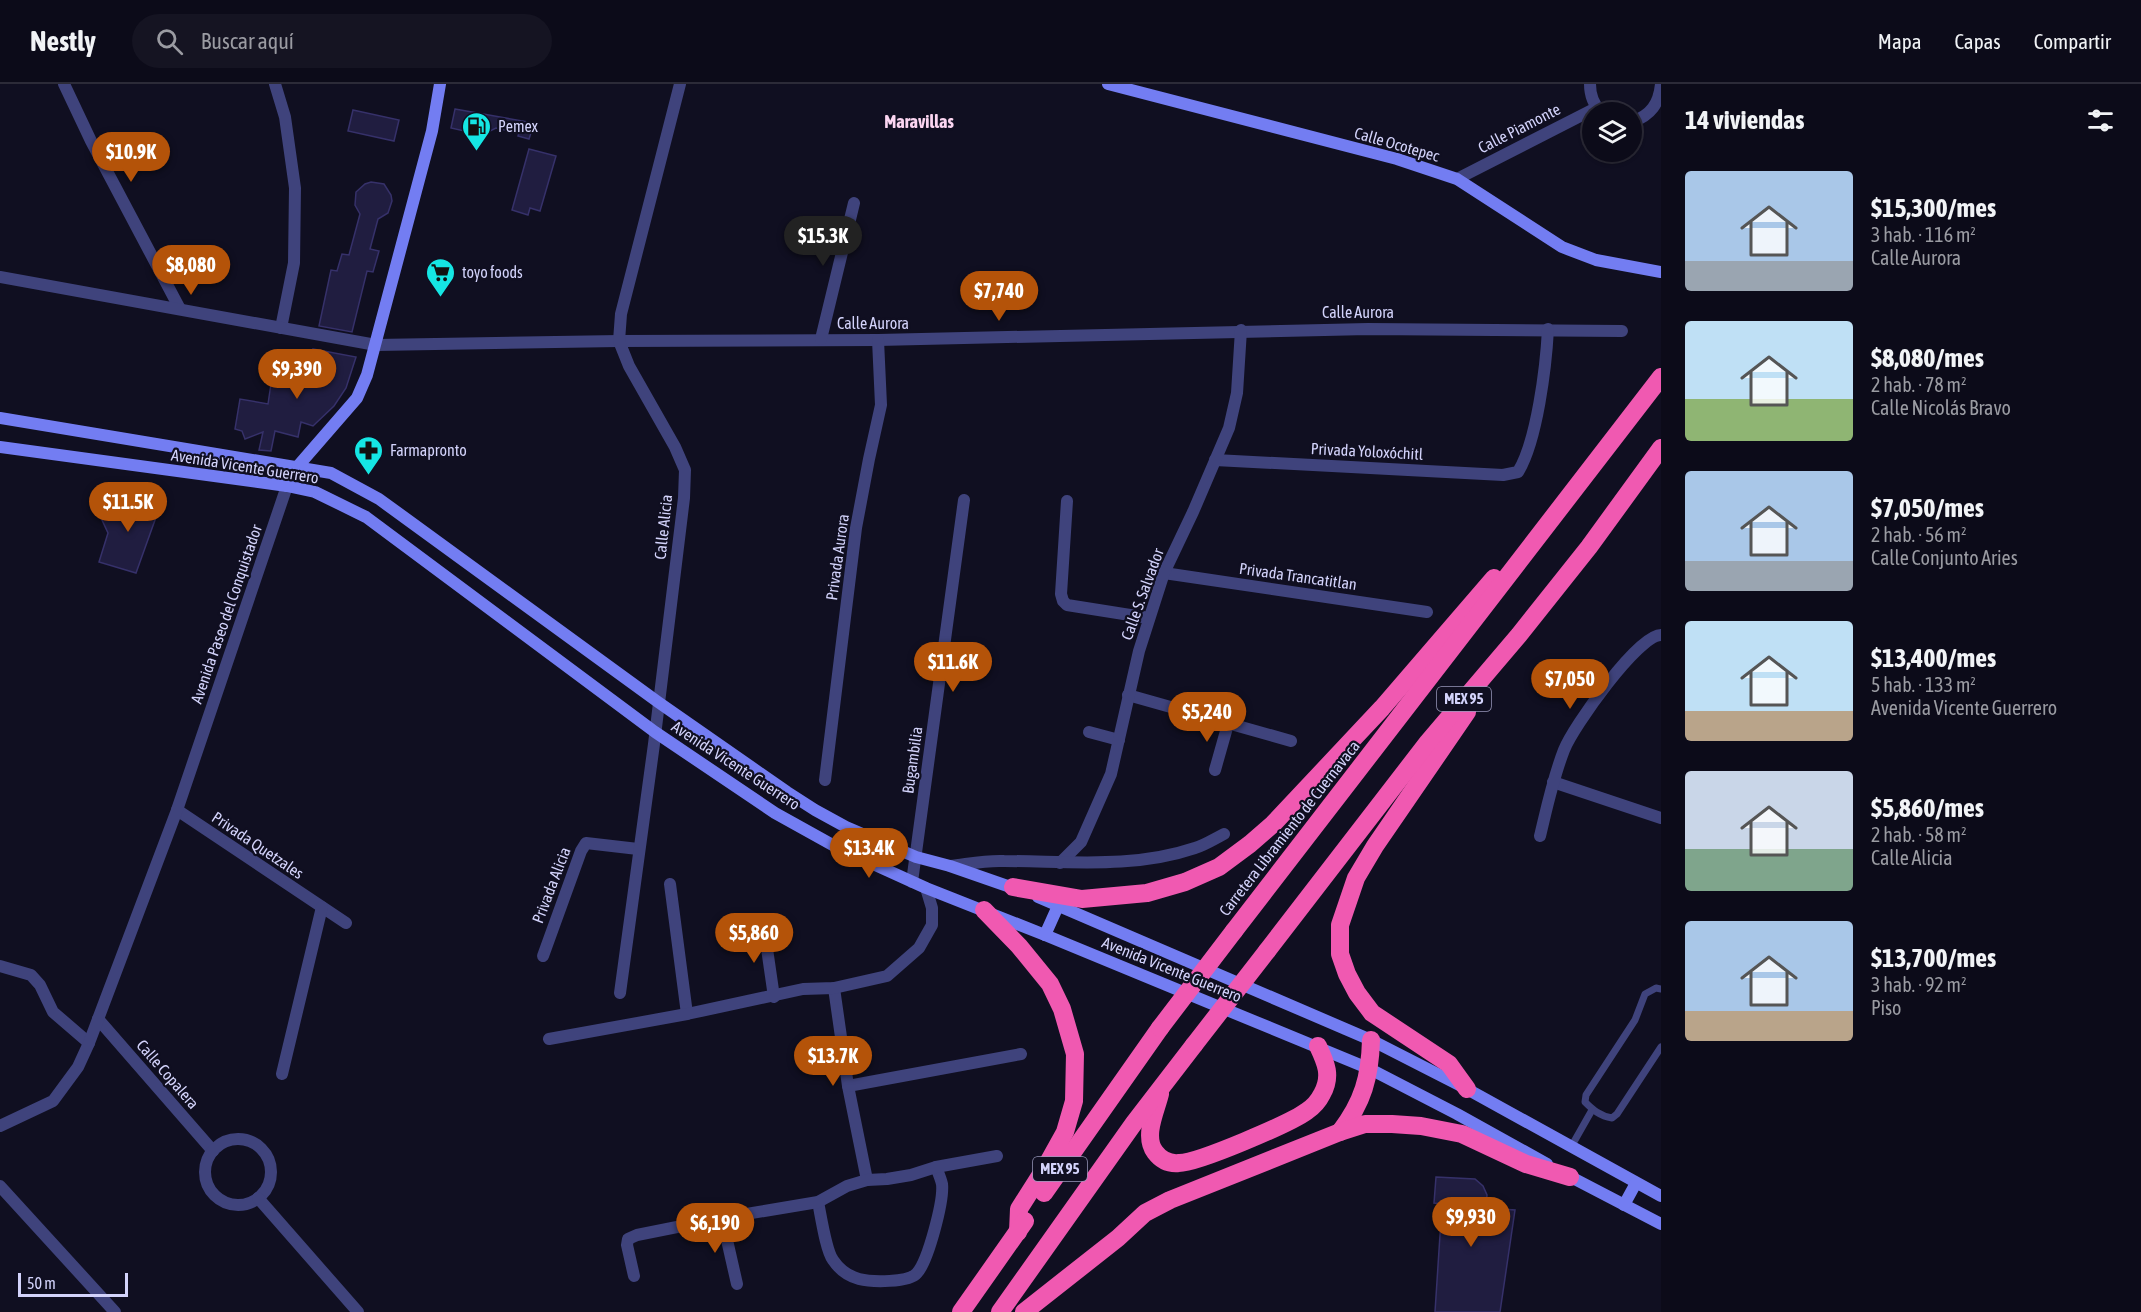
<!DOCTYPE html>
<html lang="es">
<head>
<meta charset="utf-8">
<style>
	body { margin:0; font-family:"Asap Condensed",sans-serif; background:#151422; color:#f1f3f6; height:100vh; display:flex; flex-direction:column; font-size:22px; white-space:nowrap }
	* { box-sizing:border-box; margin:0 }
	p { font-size:20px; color:#9a9ba2 }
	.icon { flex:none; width:33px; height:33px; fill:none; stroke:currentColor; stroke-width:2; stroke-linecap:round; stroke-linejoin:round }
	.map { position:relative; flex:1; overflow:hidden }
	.details { display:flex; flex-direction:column; background:#0c0b19; width:480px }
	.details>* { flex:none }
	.buttons { position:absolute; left:1582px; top:18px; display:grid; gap:12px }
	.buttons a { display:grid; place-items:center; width:60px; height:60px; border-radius:50%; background:#0c0b19; box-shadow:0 2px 4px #0004,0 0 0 2px #2c2b38; font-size:30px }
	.scale { position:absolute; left:18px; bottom:15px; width:110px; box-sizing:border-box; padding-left:6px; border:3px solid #d3d3fb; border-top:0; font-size:16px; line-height:21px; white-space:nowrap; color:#d3d3fb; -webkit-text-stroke:4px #100f21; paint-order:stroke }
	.price { position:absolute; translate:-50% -51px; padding:0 14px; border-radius:21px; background:#b45309; color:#fff; font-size:20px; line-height:39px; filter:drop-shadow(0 2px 3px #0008) }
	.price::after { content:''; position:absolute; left:50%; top:36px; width:18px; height:14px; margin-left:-9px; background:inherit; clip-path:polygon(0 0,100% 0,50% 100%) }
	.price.active { background:#222; color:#fff }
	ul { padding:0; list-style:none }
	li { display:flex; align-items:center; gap:18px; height:150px; padding:0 24px }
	li span { display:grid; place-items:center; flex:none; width:168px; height:120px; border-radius:6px; color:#555 }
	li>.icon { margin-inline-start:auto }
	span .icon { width:72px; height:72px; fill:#fffc; stroke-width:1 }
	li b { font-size:26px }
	h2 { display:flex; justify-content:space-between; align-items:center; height:72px; padding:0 24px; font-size:26px }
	header { display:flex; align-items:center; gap:36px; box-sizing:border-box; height:84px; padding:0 30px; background:#0c0b19; border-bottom:2px solid #2c2b38 }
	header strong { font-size:28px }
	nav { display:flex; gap:33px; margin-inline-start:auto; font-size:21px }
	.search { width:420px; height:54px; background:#151422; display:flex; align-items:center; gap:15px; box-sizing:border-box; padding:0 21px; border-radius:33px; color:#9a9ba2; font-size:22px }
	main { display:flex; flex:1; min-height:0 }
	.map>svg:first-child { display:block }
</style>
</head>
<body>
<header>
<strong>Nestly</strong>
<div class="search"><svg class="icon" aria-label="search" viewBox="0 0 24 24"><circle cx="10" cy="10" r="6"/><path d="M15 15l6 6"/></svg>Buscar aquí</div>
<nav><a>Mapa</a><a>Capas</a><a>Compartir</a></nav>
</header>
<main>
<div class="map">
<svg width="1661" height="1228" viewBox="0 0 1661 1228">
	<rect width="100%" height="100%" fill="#100f21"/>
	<g fill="#201d40" stroke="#36316a" stroke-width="1.5">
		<polygon points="455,25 472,28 534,39 529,55 518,52 519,49 496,44 482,51 451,44"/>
		<polygon points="353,26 399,36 394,57 348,47"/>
		<polygon points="529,65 556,72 540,127 530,124 528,131 512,126"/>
		<polygon points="371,98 384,100 391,111 392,117 388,129 378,135 370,165 379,167 373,188 367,187 352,248 319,242 331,186 337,187 342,170 349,171 360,130 355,121 356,108 365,100"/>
		<polygon points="313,265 356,273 346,304 334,322 313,342 301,338 298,353 275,347 271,367 259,366 263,348 245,355 242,347 235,345 240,315 268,320 272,293 307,299"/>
		<polygon points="122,410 160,422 136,489 99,478 108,449 102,436 117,426"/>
		<polygon points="1436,1093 1475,1095 1483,1102 1487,1111 1486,1124 1515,1126 1500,1228 1435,1228 1442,1120 1434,1119"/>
	</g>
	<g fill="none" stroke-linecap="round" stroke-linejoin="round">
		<g stroke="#3f437c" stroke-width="7">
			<path d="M1661 905 1656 904 1645 910 1635 936 1586 1011 1585 1018C1593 1026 1600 1032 1612 1034L1617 1030 1661 963"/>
			<polyline points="1571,1063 1592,1026"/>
		</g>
		<g stroke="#3f437c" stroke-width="12">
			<polyline points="64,0 91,57 180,225"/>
			<polyline points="275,0 285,33 295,104 294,179 281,244"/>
			<path d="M1590 0C1590 11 1593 20 1601 28"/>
			<path d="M1632 38C1651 31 1659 20 1661 0"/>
			<polyline points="1457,95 1596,24"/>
			<polyline points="0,193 376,261 619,257 878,256 1368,245 1622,247"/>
			<polyline points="821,255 854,119"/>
			<path d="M1215 376 1503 391 1518 388C1537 357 1546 283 1548 245"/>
			<polyline points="1067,417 1061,510 1063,517 1067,521 1149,534"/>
			<polyline points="1164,489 1427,528"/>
			<polyline points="1128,611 1291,657"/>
			<polyline points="1089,648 1119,656"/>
			<polyline points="1215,686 1228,640"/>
			<polyline points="825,696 856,444 869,375 881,321 878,256"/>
			<polyline points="1553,698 1661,734"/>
			<polyline points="177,726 346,839"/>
			<path d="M1540 752C1547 723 1553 694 1564 666 1573 643 1638 551 1661 551"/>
			<polyline points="1060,779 1081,758 1111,690 1139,567 1164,489 1193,428 1229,344 1237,309 1241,246"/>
			<path d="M950 782C968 780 986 776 1004 777 1068 777 1133 785 1195 764 1205 761 1214 755 1224 750"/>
			<polyline points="912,798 964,416"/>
			<polyline points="670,800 687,930"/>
			<polyline points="764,844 774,913"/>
			<polyline points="543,872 581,767 586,759 638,765"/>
			<polyline points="0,882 31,891 40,901 53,928 89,959"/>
			<polyline points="834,904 848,1002 867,1096"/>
			<polyline points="620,909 654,660 684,414 685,386 675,363 629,282 619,257 621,230 680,0"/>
			<polyline points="98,935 213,1067"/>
			<polyline points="549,955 687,930 803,905 834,904 887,892 919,864 932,841 932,824 926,804"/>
			<polyline points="282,990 322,823"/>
			<polyline points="848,1002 1021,970"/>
			<polyline points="0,1042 53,1017 78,983 89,959 177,726 287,402"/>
			<circle cx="238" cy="1088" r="33"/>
			<polyline points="0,1102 115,1228"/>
			<polyline points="258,1114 358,1228"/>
			<path d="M818 1118C821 1132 826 1167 833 1176 839 1185 848 1192 859 1195 871 1198 909 1199 917 1189 928 1177 944 1117 942 1100 941 1095 938 1088 936 1083"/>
			<polyline points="722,1134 737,1200"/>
			<polyline points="634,1192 627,1161 628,1155 637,1151 722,1134 818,1118 847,1102 867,1096 887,1095 911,1091 936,1083 997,1072"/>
		</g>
		<g stroke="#737df2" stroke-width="12">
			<polyline points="1108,0 1397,75 1457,95 1562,163 1596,176 1661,188"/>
			<polyline points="0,334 331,389 379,415 658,618 787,708 815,726 846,743 916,773 950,782 1019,806"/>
			<polyline points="0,363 287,402 315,408 366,433 655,648 775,729 838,764 926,804 1045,851 1370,985 1457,1030 1547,1080"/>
			<polyline points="287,402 298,382 357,314 367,291 432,47 440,0"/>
			<polyline points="1038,813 1371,956 1467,1005 1661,1112"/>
			<polyline points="1045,851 1058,822"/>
			<polyline points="1565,1090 1661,1140"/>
			<polyline points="1624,1121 1636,1099"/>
		</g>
		<g stroke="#f059b1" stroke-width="18">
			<polyline points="1467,628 1375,762 1356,794 1340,841 1340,870 1347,890 1357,909 1372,929 1449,980 1467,1005"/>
			<polyline points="1013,803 1082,815 1147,809 1185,798 1219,783 1250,760 1273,740 1382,624 1494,494"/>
			<polyline points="984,826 1019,862 1050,900 1062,925 1075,970 1074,1017 1065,1048 1045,1084 1019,1125 1018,1148"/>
			<polyline points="1234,847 1661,293"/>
			<polyline points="1267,867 1428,658 1519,551 1589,463 1661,364"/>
			<path d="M1160 1010C1156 1027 1143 1052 1155 1068 1161 1076 1169 1080 1179 1079 1198 1079 1291 1039 1307 1027 1313 1023 1319 1016 1322 1010 1332 992 1326 979 1318 962"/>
			<path d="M1340 1048C1363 1018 1370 993 1371 956"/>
			<polyline points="1044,1109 1160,944"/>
			<polyline points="961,1228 1025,1137"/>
			<polyline points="1000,1228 1134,1039 1194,961"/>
			<polyline points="1024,1228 1118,1154 1145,1129 1170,1116 1340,1048 1365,1040 1392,1040 1421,1042 1462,1050 1526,1080 1570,1093"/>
		</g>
		<g stroke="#f059b1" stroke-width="18">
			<polyline points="1160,944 1234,847"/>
			<polyline points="1194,961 1267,867"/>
		</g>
	</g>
	<defs>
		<symbol id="fuel-pin" viewBox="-11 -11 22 30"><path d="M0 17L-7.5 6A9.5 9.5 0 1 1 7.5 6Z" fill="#15e6e4" stroke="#100f21"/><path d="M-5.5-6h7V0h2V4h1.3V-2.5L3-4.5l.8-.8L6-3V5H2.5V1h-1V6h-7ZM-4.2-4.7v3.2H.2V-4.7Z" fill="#111"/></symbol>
		<symbol id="supermarket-pin" viewBox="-11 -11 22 30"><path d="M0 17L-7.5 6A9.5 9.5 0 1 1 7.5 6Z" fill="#15e6e4" stroke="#100f21"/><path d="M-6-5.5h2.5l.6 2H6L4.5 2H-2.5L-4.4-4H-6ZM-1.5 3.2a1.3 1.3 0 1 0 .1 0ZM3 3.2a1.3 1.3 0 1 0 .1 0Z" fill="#111"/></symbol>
		<symbol id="pharmacy-pin" viewBox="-11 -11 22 30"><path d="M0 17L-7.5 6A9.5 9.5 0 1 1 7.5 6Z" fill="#15e6e4" stroke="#100f21"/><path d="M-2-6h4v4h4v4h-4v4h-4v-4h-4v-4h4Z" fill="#111"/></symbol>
	</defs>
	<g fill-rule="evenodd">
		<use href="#fuel-pin" x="460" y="26" width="33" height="45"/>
		<use href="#supermarket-pin" x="424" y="172" width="33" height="45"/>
		<use href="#pharmacy-pin" x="352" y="350" width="33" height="45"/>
	</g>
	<g text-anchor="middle" stroke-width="4.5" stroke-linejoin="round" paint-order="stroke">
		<g fill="#100f21" stroke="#9898ba" stroke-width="1.5">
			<rect x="1437" y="603" width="54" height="24" rx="4.5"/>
			<rect x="1033" y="1073" width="54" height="24" rx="4.5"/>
		</g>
		<g font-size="15" font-weight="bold" fill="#d3d3fb">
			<text x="1464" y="620">MEX 95</text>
			<text x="1060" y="1090">MEX 95</text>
		</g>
		<g font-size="16" fill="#d3d3fb" stroke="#100f21" text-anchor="start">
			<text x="498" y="48">Pemex</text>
			<text x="462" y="194">toyo foods</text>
			<text x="390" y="372">Farmapronto</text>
		</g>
		<g font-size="16" fill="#d3d3fb" stroke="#100f21">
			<text transform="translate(1519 44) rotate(-27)" y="6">Calle Piamonte</text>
			<text transform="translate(1397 60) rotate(16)" y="6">Calle Ocotepec</text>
			<text x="1358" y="234">Calle Aurora</text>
			<text x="873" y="245">Calle Aurora</text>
			<text transform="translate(1367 367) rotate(3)" y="6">Privada Yoloxóchitl</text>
			<text transform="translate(245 382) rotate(9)" y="6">Avenida Vicente Guerrero</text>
			<text transform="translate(663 443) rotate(-84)" y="6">Calle Alicia</text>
			<text transform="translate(837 473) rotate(-82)" y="6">Privada Aurora</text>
			<text transform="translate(1298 492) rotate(8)" y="6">Privada Trancatitlan</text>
			<text transform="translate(1142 510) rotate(-70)" y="6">Calle S. Salvador</text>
			<text transform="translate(226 530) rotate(-71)" y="6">Avenida Paseo del Conquistador</text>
			<text transform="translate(912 676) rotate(-82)" y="6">Bugambilia</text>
			<text transform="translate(736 681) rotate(33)" y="6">Avenida Vicente Guerrero</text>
			<text transform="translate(1289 744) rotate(-52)" y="6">Carretera Libramiento de Cuernavaca</text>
			<text transform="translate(258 761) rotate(34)" y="6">Privada Quetzales</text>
			<text transform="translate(551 801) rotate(-69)" y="6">Privada Alicia</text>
			<text transform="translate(1172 885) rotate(22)" y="6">Avenida Vicente Guerrero</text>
			<text transform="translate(168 990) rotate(49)" y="6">Calle Copalera</text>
		</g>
		<g font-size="18" font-weight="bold" fill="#fbd5f1" stroke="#100f21">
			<text x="919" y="44">Maravillas</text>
		</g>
	</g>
</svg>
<div class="buttons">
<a><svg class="icon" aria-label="layers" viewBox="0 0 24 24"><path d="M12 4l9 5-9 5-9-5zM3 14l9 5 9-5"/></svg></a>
</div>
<div class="scale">50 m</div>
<b class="price" style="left:131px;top:99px">$10.9K</b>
<b class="price active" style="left:823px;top:183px">$15.3K</b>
<b class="price" style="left:191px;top:212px">$8,080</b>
<b class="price" style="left:999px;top:238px">$7,740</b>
<b class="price" style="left:297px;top:316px">$9,390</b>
<b class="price" style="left:128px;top:449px">$11.5K</b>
<b class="price" style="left:953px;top:609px">$11.6K</b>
<b class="price" style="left:1570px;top:626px">$7,050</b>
<b class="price" style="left:1207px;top:659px">$5,240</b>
<b class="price" style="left:869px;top:795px">$13.4K</b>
<b class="price" style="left:754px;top:880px">$5,860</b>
<b class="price" style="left:833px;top:1003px">$13.7K</b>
<b class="price" style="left:1471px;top:1164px">$9,930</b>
<b class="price" style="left:715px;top:1170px">$6,190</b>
</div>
<section class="details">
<h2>14 viviendas<svg class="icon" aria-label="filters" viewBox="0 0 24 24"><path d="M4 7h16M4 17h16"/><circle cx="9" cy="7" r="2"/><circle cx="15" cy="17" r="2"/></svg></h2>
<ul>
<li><span style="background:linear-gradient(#a9c7e8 75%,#9aa5b1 0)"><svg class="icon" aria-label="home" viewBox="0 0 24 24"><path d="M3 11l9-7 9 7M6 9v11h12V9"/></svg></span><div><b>$15,300/mes</b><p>3 hab. · 116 m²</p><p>Calle Aurora</p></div></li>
<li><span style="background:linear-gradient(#bfe0f5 65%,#8fb573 0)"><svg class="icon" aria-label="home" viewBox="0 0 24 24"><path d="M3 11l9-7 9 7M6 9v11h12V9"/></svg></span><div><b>$8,080/mes</b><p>2 hab. · 78 m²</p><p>Calle Nicolás Bravo</p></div></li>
<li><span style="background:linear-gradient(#a9c7e8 75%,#9aa5b1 0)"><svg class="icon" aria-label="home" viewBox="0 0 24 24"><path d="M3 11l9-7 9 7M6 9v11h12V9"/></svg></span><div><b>$7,050/mes</b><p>2 hab. · 56 m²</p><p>Calle Conjunto Aries</p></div></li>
<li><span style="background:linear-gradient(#bfe0f5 75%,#b9a48a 0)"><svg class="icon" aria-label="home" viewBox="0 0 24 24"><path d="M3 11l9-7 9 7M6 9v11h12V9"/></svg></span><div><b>$13,400/mes</b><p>5 hab. · 133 m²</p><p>Avenida Vicente Guerrero</p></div></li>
<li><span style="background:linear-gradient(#c9d6e8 65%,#7fa58c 0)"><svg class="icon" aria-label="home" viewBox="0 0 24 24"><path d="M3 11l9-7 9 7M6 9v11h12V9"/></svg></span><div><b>$5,860/mes</b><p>2 hab. · 58 m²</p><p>Calle Alicia</p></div></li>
<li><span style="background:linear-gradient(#a9c7e8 75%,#b9a48a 0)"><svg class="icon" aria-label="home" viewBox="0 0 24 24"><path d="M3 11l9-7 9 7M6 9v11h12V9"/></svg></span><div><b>$13,700/mes</b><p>3 hab. · 92 m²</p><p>Piso</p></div></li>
</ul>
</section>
</main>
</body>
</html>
